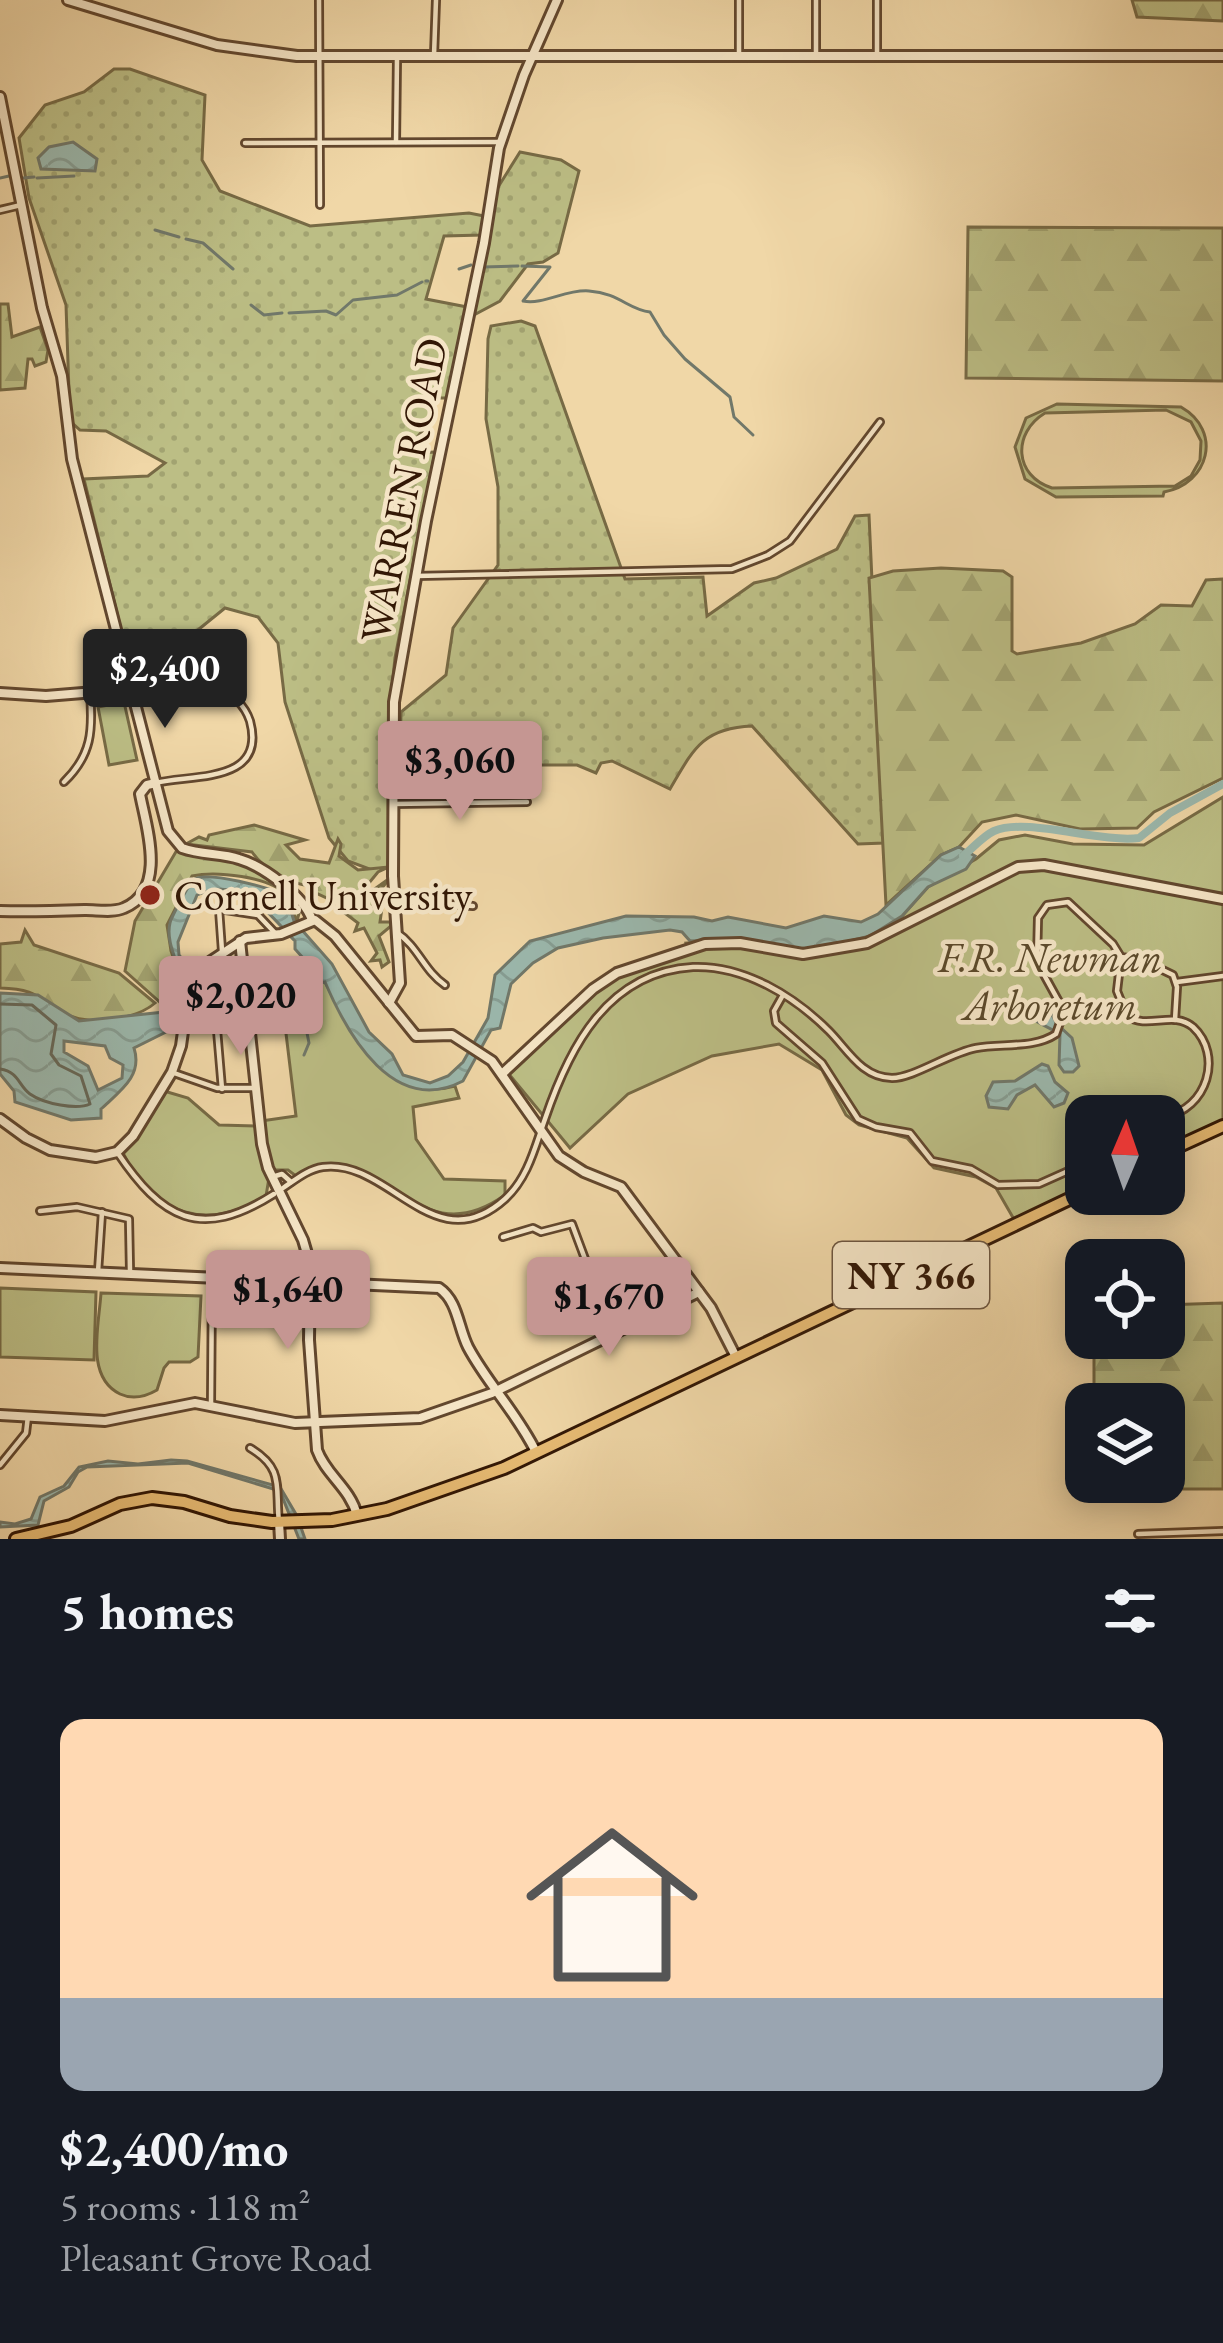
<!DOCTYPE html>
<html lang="en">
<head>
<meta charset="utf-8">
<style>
	body { margin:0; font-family:"EB Garamond",serif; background:#20242c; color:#f1f3f6; height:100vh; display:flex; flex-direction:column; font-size:45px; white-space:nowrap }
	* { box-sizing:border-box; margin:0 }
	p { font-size:39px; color:#9ea1a6 }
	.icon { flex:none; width:66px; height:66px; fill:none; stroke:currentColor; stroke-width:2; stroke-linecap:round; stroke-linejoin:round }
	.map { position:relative; height:1539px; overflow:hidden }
	.drawer { display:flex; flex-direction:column; background:#171b24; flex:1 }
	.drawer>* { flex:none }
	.needle { width:78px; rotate:2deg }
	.fabs { position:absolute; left:1065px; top:1095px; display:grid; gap:24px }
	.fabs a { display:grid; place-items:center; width:120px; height:120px; border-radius:24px; background:#171b24; box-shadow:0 6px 30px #0003; font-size:60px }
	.price { position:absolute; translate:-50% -102px; padding:0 27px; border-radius:12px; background:#c59692; color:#111; font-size:39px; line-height:78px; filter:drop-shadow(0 3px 6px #0008) }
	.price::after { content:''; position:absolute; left:50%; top:72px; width:36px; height:27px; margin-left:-18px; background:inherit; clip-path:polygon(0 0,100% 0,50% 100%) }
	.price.selected { background:#222; color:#fff }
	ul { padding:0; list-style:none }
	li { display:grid; align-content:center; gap:24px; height:636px; padding:0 60px }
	li span { display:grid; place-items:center; height:372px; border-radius:24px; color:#555 }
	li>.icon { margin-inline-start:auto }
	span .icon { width:216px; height:216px; fill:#fffc; stroke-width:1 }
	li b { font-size:51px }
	h2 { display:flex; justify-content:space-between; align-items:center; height:144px; padding:0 60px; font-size:51px }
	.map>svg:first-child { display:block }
</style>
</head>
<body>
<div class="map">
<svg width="1223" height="1539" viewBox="0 0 1223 1539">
	<defs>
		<pattern id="grass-dots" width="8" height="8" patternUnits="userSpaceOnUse" patternTransform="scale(3)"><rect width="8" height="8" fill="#bcbe85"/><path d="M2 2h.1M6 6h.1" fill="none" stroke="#a2a371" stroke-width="1.8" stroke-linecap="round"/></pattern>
		<pattern id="forest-firs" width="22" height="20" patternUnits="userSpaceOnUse" patternTransform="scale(3)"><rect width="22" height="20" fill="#bcbe85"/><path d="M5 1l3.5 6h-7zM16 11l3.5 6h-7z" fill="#a2a371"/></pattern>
		<pattern id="water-waves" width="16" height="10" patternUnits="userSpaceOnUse" patternTransform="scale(3)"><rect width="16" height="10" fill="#9bb8ad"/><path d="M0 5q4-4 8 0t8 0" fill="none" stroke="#869d93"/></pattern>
	</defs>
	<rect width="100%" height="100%" fill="#f0d7a7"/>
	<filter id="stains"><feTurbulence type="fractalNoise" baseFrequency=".00167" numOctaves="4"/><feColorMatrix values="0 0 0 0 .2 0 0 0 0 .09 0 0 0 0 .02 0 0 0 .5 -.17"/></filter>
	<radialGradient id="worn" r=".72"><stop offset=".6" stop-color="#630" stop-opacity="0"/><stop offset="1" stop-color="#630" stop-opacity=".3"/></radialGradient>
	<g fill="url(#grass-dots)" stroke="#776a45" stroke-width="3">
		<polygon points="114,69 130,69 205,95 202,160 220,191 310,226 469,213 484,216 482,235 444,236 426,299 467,307 447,398 437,398 424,429 404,453 435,452 395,658 390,705 390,867 372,870 348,861 329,838 285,702 278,643 258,617 225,608 188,638 171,686 165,689 135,686 84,479 148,476 165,463 106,431 80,430 70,421 66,305 29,198 19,138 45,105 84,92"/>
		<polygon points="520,152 561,160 579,171 558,253 543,262 528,264 500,301 472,316 495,192"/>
		<path d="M521 321 535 326 625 579 703 577 707 616 754 583 776 578 837 549 855 516 869 515 884 843 858 844 752 726C702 728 693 750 670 789L612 761 601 763 596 773 577 765H440L439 753H400L401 712 446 675 453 628 498 565V487L486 419 488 339 491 326Z"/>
	</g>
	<g fill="url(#forest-firs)" stroke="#776a45" stroke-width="3">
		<polygon points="1132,0 1223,0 1223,21 1137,17"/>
		<polygon points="968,227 1223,228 1223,381 966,378"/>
		<polygon points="0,304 8,304 12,337 40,327 48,350 46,362 35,366 32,359 28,359 25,388 0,390"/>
		<polygon points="941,568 1003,571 1012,577 1012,651 1017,654 1081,643 1135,624 1161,605 1192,606 1206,580 1223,579 1223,778 1154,812 1137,828 1080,829 1016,815 982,822 959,847 941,855 886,905 869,578 893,571"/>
		<path d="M254 825 305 840 286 845 300 859 329 863 338 839 341 844 339 856 358 870 389 867 378 872 355 900 339 895 329 899 314 892 311 886C288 884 263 868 252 852L186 844 199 837 207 840 209 835Z"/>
		<path d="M177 850C197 856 216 857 236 862 260 868 284 889 301 906L297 921C293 914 291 900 286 895 270 876 215 871 192 876L167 925 171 951 182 982 178 993 162 1004 125 971 135 921Z"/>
		<polygon points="390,878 373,899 373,906 382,908 380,922 390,922 391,926 379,936 389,962 382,967 380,960 371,961 377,953 364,928 355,931 358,923 346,914 352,911 351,906"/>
		<path d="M25 930 34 945 119 973 155 1003C137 1019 93 1025 70 1016 37 1002 43 989 0 988V944L21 942Z"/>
		<polygon points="1223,1303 1223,1489 1113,1489 1113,1482 1164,1482 1164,1404 1094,1404 1094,1338 1164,1338 1164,1305"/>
	</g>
	<g fill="#bcbe85" stroke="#776a45" stroke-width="3" fill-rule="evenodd">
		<path d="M1057 404 1181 407C1223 431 1209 484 1164 492L1163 496 1056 497 1025 479 1015 447 1026 418ZM1166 410 1191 422 1201 441 1200 460 1191 476 1175 486 1052 488C1014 476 1012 433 1045 413Z"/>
		<polygon points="124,702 137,760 109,765 98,707"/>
		<polygon points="1223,797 1223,1121 1164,1150 1164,1116 1086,1116 1086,1187 1015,1221 996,1188 976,1177 934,1168 907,1138 859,1125 846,1115 822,1070 779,1044 712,1056 628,1094 570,1148 508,1073 597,989 616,977 688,950 686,943 739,939 807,951 870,936 902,916 928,887 976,859 999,840 1025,835 1073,844 1144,845"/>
		<path d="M324 980C350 1030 388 1105 455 1086L459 1098 413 1107 416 1139 444 1179 505 1181V1195C411 1262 382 1126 296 1176L288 1170H271L261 1121 296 1116 284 1017 308 988Z"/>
		<path d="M164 1091 188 1098 219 1125 256 1126 269 1178 266 1196C207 1232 154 1216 123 1153Z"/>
		<polygon points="0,1288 96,1292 94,1360 0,1357"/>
		<path d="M101 1293 201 1296 198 1357 190 1362H169L164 1368 157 1390C145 1397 133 1400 120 1394 85 1377 99 1326 101 1293Z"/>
	</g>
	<g fill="url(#water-waves)" stroke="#71786a" stroke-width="3" fill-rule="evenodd">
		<polygon points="73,142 97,159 95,171 41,169 38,158 49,147"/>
		<path d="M959 847 975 856 966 869 928 887 902 916 870 936 808 951 739 939 690 941 682 932 670 930 603 938 558 948 533 963 511 984 500 1028 491 1030 463 1081C394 1117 348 1036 325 982L316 984 312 968 295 949V941C269 915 243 874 197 895L178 942 179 955 193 973C192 998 172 1009 166 1032L134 1048C143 1076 120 1091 101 1109V1118L71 1120 15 1102 14 1091 0 1074V993L38 995 79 1021 164 1012 183 986C180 965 165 943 170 923 171 918 189 884 193 880 205 870 273 888 286 896L294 921 332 964 369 1032 392 1054 403 1075 430 1083 448 1076 463 1062 488 1018 495 975 530 941 626 916 694 917 712 921 728 917 786 928 824 916 861 922 878 914 941 855ZM64 1041 105 1046 110 1058 123 1065 122 1078 98 1090 88 1066 64 1052Z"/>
		<polygon points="1037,1003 1046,1004 1057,1024 1072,1038 1079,1066 1073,1072 1064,1072 1059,1065 1060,1034 1032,1019 1031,1009"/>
		<polygon points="1042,1064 1048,1066 1055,1082 1068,1093 1064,1103 1054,1107 1035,1085 1017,1095 1008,1109 989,1107 986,1096 993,1082 1015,1081"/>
		<polygon points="171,1460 187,1461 280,1487 297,1516 305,1539 299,1539 280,1491 188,1463 87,1467 78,1472 69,1487 44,1501 38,1525 0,1527 0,1522 15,1524 31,1519 40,1497 64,1486 79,1467 108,1461 138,1464"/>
	</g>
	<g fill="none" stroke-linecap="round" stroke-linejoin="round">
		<path stroke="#666859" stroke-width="3" d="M0 1004 32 1005 56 1025 51 1054 59 1065 81 1076 90 1104C77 1110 44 1104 30 1094 18 1085 19 1072 0 1069"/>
		<g stroke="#71786a" stroke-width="3">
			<polyline points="0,178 9,176"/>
			<polyline points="23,178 34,177"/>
			<polyline points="37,178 74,176"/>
			<polyline points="155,230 179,237"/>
			<polyline points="186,239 203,243 233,269"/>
			<path d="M522 266 550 267 523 301C544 305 566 289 589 291 619 293 629 310 650 312L664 335 685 359 730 397 734 417 753 435"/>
			<polyline points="483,267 518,266"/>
			<polyline points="459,269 471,265"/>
			<polyline points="426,281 428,281"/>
			<polyline points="251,305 264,315 282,313"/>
			<polyline points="289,313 326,311 336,315 353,300 397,295 422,282"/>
			<polyline points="304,1055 309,1043 304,1018 318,980"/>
		</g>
		<path stroke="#9bb8ad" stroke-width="8" d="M963 856C973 848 983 836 994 831 1026 817 1099 843 1139 838L1170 813 1223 784"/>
		<defs>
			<g id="minor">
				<polyline points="319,0 320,205"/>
				<polyline points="816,0 816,55"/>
				<polyline points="877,0 877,55"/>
				<polyline points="739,54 739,0"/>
				<polyline points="434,55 436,0"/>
				<polyline points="396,142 397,58"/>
				<polyline points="245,143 501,142"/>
				<polyline points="0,210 21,205"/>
				<polyline points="416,576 732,569 768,555 790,541 880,422"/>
				<path d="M132 689C147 691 164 695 179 694 192 693 204 687 217 690 233 693 245 706 250 721 267 784 192 774 156 783"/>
				<path d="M64 782C92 755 93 730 90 693"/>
				<polyline points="393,804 527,802"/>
				<polyline points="394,900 473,906"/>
				<path d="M396 932C418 946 424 971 445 985"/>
				<polyline points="222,951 219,909 258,915 275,933"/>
				<path d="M1121 957 1117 991 1127 1016C1148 1030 1173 1010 1193 1027 1223 1055 1208 1109 1164 1117"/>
				<polyline points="1177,982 1223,976"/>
				<polyline points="783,995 774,1011 776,1023 822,1063 858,1119 876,1127 910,1133 932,1161 971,1169 998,1185 1039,1184 1086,1163"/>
				<polyline points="174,1073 217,1088 256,1088"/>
				<polyline points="222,1089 216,1018 247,1018"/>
				<path d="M117 1152C162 1219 200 1241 274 1194"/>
				<polyline points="272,1177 282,1174 291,1182"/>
				<path d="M283 1188C295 1180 308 1169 323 1167 389 1158 434 1263 505 1199 528 1178 535 1147 545 1119 569 1048 607 972 693 967 744 965 794 996 829 1031 847 1049 862 1078 892 1078 914 1078 949 1053 976 1048 1001 1043 1034 1049 1056 1034L1064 1011 1037 962 1038 918 1047 905 1068 902 1113 944 1121 957 1142 960 1173 975 1177 987 1175 1020"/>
				<polyline points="40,1211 77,1207 129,1219 130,1271"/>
				<polyline points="503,1237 533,1228 541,1232 572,1224 594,1283 673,1260"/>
				<polyline points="98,1272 102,1212"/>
				<polyline points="211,1405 212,1279"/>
				<path d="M250 1448C285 1469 275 1487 279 1522"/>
				<polyline points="0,1465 26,1433 28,1416"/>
				<polyline points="1138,1534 1223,1531"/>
			</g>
			<g id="tertiary">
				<polyline points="68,0 217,45 297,56 1223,56"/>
				<path d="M0 97 42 308 62 376 72 459 168 831 182 848C201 855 221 853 239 859 263 866 304 896 312 920"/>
				<polyline points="0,693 46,696 132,689"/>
				<path d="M0 911C29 912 57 911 86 910 98 910 113 913 124 908 168 890 146 826 140 794L147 785 156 783"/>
				<path d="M240 941 262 1144 268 1168 303 1240 310 1264 309 1340 317 1450C326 1475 350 1488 357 1515"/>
				<polyline points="389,1003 400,983 393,876 394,702 426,521 484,243 499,148 524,75 557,0"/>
				<polyline points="502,1074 593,989 617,973 705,944 740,943 803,954 867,943 1018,867 1044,865 1223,899"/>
				<polyline points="0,1119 26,1138 50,1150 96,1157 117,1152 133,1136 172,1072 181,1046 185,1017 211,961 246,938 281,934 315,920 335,936 416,1036 452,1035 492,1061 559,1156 584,1172 621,1187 711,1308 736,1357"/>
				<path d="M0 1268 439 1288C458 1301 458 1327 468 1347 487 1383 517 1413 536 1452"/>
				<polyline points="0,1415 105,1421 195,1403 295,1423 420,1418 492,1393 699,1292"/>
				<polyline points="279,1522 280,1539"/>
			</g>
			<g id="primary">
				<polyline points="1164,1153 1223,1126"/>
				<polyline points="16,1539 71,1526 120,1504 152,1498 184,1502 230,1516 272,1522 332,1520 387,1509 504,1468 1086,1191"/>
			</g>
		</defs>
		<use href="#minor" stroke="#62472e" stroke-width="10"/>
		<use href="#tertiary" stroke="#62472e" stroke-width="14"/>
		<use href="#primary" stroke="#321705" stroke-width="16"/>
		<use href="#minor" stroke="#f5e5c6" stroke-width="4.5"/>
		<use href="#tertiary" stroke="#f5e5c6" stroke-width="8"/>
		<use href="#primary" stroke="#e8bc74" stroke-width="10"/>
	</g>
	<circle fill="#8f2418" stroke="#f5e5c6" stroke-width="4.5" cx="150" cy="895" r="12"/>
	<g text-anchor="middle" stroke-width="9" stroke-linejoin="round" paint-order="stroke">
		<rect fill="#f5e5c6" stroke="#6c553f" stroke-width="3" x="833" y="1242" width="156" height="66" rx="9"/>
		<g font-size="39" font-weight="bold" fill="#321705">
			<text x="911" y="1289">NY 366</text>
		</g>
		<g font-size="42" fill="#321705" stroke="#f5e5c6">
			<text transform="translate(403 490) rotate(-79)" y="15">WARREN ROAD</text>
		</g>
		<g font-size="42" fill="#321705" stroke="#f5e5c6" text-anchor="start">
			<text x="174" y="910">Cornell University</text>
		</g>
		<g font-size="42" font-style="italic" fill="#5b492b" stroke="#f5e5c6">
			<text x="1050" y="972">F.R. Newman<tspan x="1050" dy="48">Arboretum</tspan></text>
		</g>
	</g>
	<rect width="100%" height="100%" filter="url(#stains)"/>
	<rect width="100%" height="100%" fill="url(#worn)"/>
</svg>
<div class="fabs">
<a><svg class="needle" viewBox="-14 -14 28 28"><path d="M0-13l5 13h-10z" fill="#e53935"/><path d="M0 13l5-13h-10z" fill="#9ea1a6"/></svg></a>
<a><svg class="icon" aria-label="locate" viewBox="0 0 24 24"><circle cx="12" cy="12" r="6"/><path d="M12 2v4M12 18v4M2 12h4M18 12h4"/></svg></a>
<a><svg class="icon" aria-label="layers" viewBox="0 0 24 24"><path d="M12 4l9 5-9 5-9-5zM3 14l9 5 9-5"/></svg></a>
</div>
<b class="price selected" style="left:165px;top:731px">$2,400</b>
<b class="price" style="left:460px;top:823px">$3,060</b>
<b class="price" style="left:241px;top:1058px">$2,020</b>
<b class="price" style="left:288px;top:1352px">$1,640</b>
<b class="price" style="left:609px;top:1359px">$1,670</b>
</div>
<section class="drawer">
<h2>5 homes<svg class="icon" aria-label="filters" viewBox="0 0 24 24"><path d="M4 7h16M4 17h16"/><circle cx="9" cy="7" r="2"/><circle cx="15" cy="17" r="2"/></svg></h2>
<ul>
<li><span style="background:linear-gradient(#ffd9b3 75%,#9aa5b1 0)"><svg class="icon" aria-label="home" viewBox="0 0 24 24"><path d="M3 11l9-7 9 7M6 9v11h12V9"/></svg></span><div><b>$2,400/mo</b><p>5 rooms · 118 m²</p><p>Pleasant Grove Road</p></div></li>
</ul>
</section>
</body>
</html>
